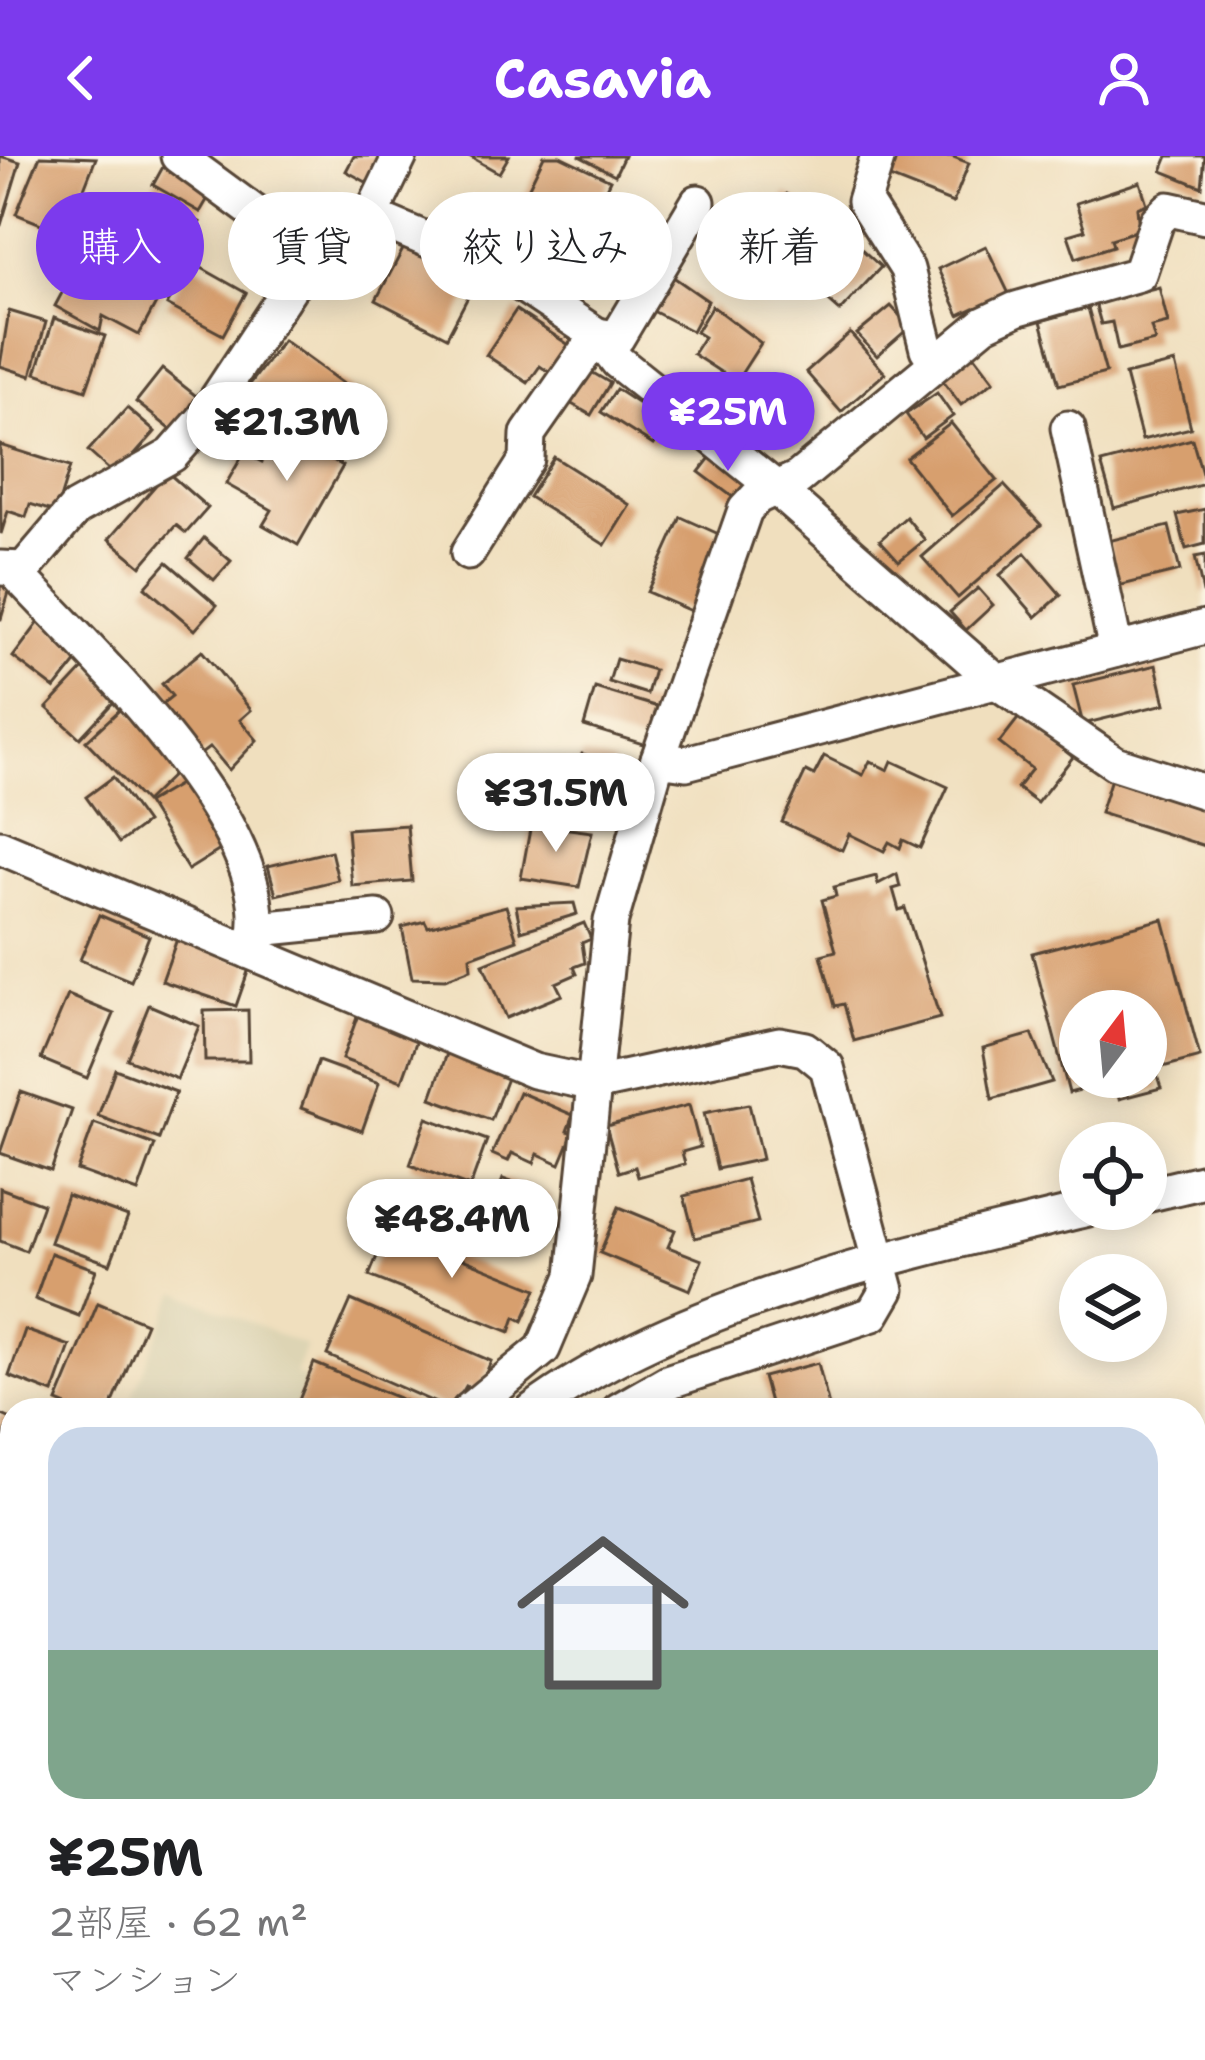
<!DOCTYPE html>
<html lang="ja">
<head>
<meta charset="utf-8">
<style>
	body { margin:0; font-family:"Shantell Sans","Klee One",sans-serif; background:#f2f2f2; color:#202124; height:100vh; display:flex; flex-direction:column; font-size:45px; white-space:nowrap }
	* { box-sizing:border-box; margin:0 }
	p { font-size:39px; color:#757577 }
	.icon { flex:none; width:66px; height:66px; fill:none; stroke:currentColor; stroke-width:2; stroke-linecap:round; stroke-linejoin:round }
	.map { position:relative; flex:1; overflow:hidden }
	.side { position:absolute; left:0px; top:1242px; width:1206px; height:663px; display:flex; flex-direction:column; background:#fff; border-radius:36px 36px 0 0; box-shadow:0 6px 30px #0003 }
	.side>* { flex:none }
	.hud { position:absolute; left:36px; top:36px; width:1134px; height:108px; display:flex; gap:24px }
	.needle { width:78px; rotate:16deg }
	.controls { position:absolute; left:1059px; top:834px; display:grid; gap:24px }
	.controls a { display:grid; place-items:center; width:108px; height:108px; border-radius:50%; background:#fff; box-shadow:0 6px 30px #0003; font-size:60px }
	.price { position:absolute; translate:-50% -102px; padding:0 27px; border-radius:42px; background:#fff; color:#222; font-size:39px; line-height:78px; filter:drop-shadow(0 3px 6px #0008) }
	.price::after { content:''; position:absolute; left:50%; top:72px; width:36px; height:27px; margin-left:-18px; background:inherit; clip-path:polygon(0 0,100% 0,50% 100%) }
	.price.on { background:#7c3aed; color:#fff }
	ul { padding:0; list-style:none }
	li { display:grid; align-content:center; gap:24px; height:636px; padding:0 48px }
	li+li { border-top:3px solid #e0e0e0 }
	li span { display:grid; place-items:center; height:372px; border-radius:36px; color:#555 }
	li>.icon { margin-inline-start:auto }
	span .icon { width:216px; height:216px; fill:#fffc; stroke-width:1 }
	li b { font-size:51px }
	.tag { padding:0 42px; border-radius:54px; background:#fff; box-shadow:0 6px 30px #0003; font-size:42px; line-height:108px }
	.tag.on { background:#7c3aed; color:#fff }
	header { display:flex; justify-content:space-between; align-items:center; height:156px; padding:0 48px; background:#7c3aed; color:#fff; font-size:54px; font-weight:700 }
	.map>svg:first-child { display:block }
</style>
</head>
<body>
<header><svg class="icon" aria-label="back" viewBox="0 0 24 24"><path d="M15 5l-7 7 7 7"/></svg>Casavia<svg class="icon" aria-label="person" viewBox="0 0 24 24"><circle cx="12" cy="8" r="4"/><path d="M4 21q1-7 8-7t8 7"/></svg></header>
<div class="map">
<svg width="1205" height="1904" viewBox="0 0 1205 1904">
	<rect width="100%" height="100%" fill="#fcf5e5"/>
	<filter id="ink" filterUnits="userSpaceOnUse"><feTurbulence type="fractalNoise" baseFrequency=".00833" numOctaves="2"/><feDisplacementMap in="SourceGraphic" scale="24" xChannelSelector="R" yChannelSelector="G"/><feConvolveMatrix kernelMatrix="1 2 1 2 8 2 1 2 1" color-interpolation-filters="sRGB"/></filter>
	<filter id="wash" filterUnits="userSpaceOnUse"><feTurbulence type="fractalNoise" baseFrequency=".004" numOctaves="4" result="noise"/><feDisplacementMap in="SourceGraphic" scale="48" xChannelSelector="R" yChannelSelector="G"/><feGaussianBlur stdDeviation="2.7" result="paint"/><feColorMatrix in="noise" values="0 0 0 0 0 0 0 0 0 0 0 0 0 0 0 0 0 1.4 0 .05"/><feComposite in="paint" operator="in"/></filter>
	<g filter="url(#wash)">
		<rect width="100%" height="100%" fill="#f0dfbe"/>
		<polygon fill="#ddd4b4" points="177,1136 306,1190 295,1218 375,1254 126,1254"/>
		<g fill="none" stroke-linecap="round" stroke-linejoin="round">
			<g stroke="#5fa9d7" stroke-width="10">
				<polyline points="0,1842 12,1844"/>
				<polyline points="202,1893 220,1893"/>
				<polyline points="373,1903 378,1904"/>
				<polyline points="1191,1904 1202,1873"/>
			</g>
		</g>
		<g id="blocks">
			<g fill="#d79f6e" fill-rule="evenodd">
				<polygon points="0,0 20,6 1,69 0,69"/>
				<polygon points="40,0 96,2 66,78 16,58"/>
				<polygon points="169,0 217,27 200,56 153,29"/>
				<polygon points="354,0 383,0 368,27 346,15"/>
				<polygon points="469,0 509,0 499,17"/>
				<polygon points="544,0 560,0 610,24 598,49 586,44 574,70 522,45"/>
				<polygon points="579,0 624,0 615,19"/>
				<polygon points="896,0 951,0 969,7 953,47 887,21"/>
				<polygon points="1168,0 1205,0 1202,31 1162,15"/>
				<polygon points="1140,26 1147,48 1137,52 1139,74 1111,83 1113,90 1076,102 1068,79 1085,74 1076,47"/>
				<polygon points="786,38 823,60 800,99 763,78"/>
				<polygon points="164,47 200,66 139,179 103,160 100,175 55,150 102,62 144,84"/>
				<polygon points="602,50 662,85 631,139 570,105"/>
				<polygon points="409,82 480,118 447,181 376,144"/>
				<polygon points="856,88 881,111 840,155 815,133"/>
				<polygon points="986,90 1012,144 978,160 974,152 959,159 938,113"/>
				<polygon points="191,106 246,137 223,179 167,149"/>
				<polygon points="669,118 708,145 692,175 647,152"/>
				<polygon points="1159,131 1168,167 1151,171 1155,185 1118,194 1112,166 1101,168 1095,147"/>
				<polygon points="712,150 761,187 736,226 693,198 704,181 696,176"/>
				<polygon points="891,150 910,171 877,200 857,178"/>
				<polygon points="1088,152 1106,217 1059,229 1041,165"/>
				<polygon points="516,154 575,193 556,221 540,210 528,227 486,199"/>
				<polygon points="9,155 46,166 31,220 0,210"/>
				<polygon points="54,162 105,180 86,234 36,217"/>
				<polygon points="850,177 885,217 841,256 806,216"/>
				<polygon points="283,184 374,250 346,289 312,265 306,273 248,231"/>
				<polygon points="972,196 994,225 961,249 939,220"/>
				<polygon points="1175,207 1191,272 1142,284 1125,219"/>
				<polygon points="583,211 610,227 591,259 563,243"/>
				<polygon points="162,213 205,247 179,280 136,246"/>
				<polygon points="616,233 668,267 653,289 601,256"/>
				<polygon points="937,237 953,260 923,282 906,258"/>
				<polygon points="127,252 155,276 116,320 88,295"/>
				<polygon points="951,267 997,324 952,360 906,302"/>
				<polygon points="280,274 343,310 298,389 263,369 272,354 226,328 244,297 262,306"/>
				<polygon points="1192,283 1205,328 1114,352 1101,307"/>
				<polygon points="0,289 70,311 56,356 30,348 26,361 8,355 1,378"/>
				<polygon points="719,290 758,320 738,345 699,316"/>
				<polygon points="554,301 630,349 605,389 529,341"/>
				<polygon points="167,316 208,352 186,377 176,369 141,410 109,383"/>
				<polygon points="1004,329 1041,369 958,442 922,401"/>
				<polygon points="1205,353 1205,388 1186,393 1177,359"/>
				<polygon points="681,361 723,380 691,455 647,436"/>
				<polygon points="906,361 925,384 899,405 880,384"/>
				<polygon points="1169,370 1180,415 1118,430 1108,385"/>
				<polygon points="204,382 231,405 214,424 188,402"/>
				<polygon points="1025,397 1061,439 1036,461 1000,419"/>
				<polygon points="1205,399 1205,436 1203,436 1195,401"/>
				<polygon points="167,406 217,449 195,474 145,431"/>
				<polygon points="0,426 11,429 1,463 0,463"/>
				<polygon points="978,432 993,449 966,474 950,456"/>
				<polygon points="42,462 85,495 55,533 13,501"/>
				<polygon points="202,495 251,554 240,564 257,584 229,614 210,591 192,605 152,556 172,540 162,528"/>
				<polygon points="616,503 654,514 647,538 609,526"/>
				<polygon points="87,509 120,539 80,582 47,552"/>
				<polygon points="1156,509 1165,548 1083,568 1073,529"/>
				<polygon points="595,532 658,551 646,589 584,570"/>
				<polygon points="125,549 183,609 145,646 86,585"/>
				<polygon points="1020,560 1073,601 1037,647 1017,632 1032,613 999,587"/>
				<polygon points="582,598 615,608 600,655 568,643"/>
				<polygon points="824,600 863,619 870,605 888,614 892,605 948,631 920,692 903,684 900,692 889,686 884,695 849,678 842,694 782,666 806,615 814,619"/>
				<polygon points="1113,616 1205,644 1205,690 1100,657"/>
				<polygon points="113,621 146,667 119,687 86,641"/>
				<polygon points="188,623 228,689 188,714 147,647"/>
				<polygon points="531,668 592,676 579,731 521,722"/>
				<polygon points="407,669 412,725 352,730 347,673"/>
				<polygon points="331,695 338,724 276,739 268,710"/>
				<polygon points="897,718 900,731 893,733 899,754 905,752 940,862 854,885 844,848 835,850 821,799 836,795 822,744 836,740 834,731 876,720 878,728"/>
				<polygon points="574,747 577,758 521,775 516,750"/>
				<polygon points="506,750 517,784 470,801 471,813 445,823 412,822 402,771 425,765 428,771"/>
				<polygon points="99,759 149,780 131,825 80,804"/>
				<path d="M1163 763 1200 901 1155 913 1161 932 1119 943 1115 925 1069 937 1032 797ZM1080 855H1146V921H1080Z"/>
				<polygon points="584,767 591,783 582,787 585,807 574,811 577,818 556,827 562,839 506,862 483,808"/>
				<polygon points="177,783 251,807 236,850 162,825"/>
				<polygon points="68,839 114,858 87,922 41,903"/>
				<polygon points="149,849 199,870 177,923 127,903"/>
				<polygon points="248,854 249,905 205,905 204,855"/>
				<polygon points="359,856 419,878 402,925 342,903"/>
				<polygon points="1032,878 1052,926 992,943 983,892"/>
				<polygon points="448,895 509,917 491,964 431,942"/>
				<polygon points="318,905 379,927 362,975 301,952"/>
				<polygon points="115,913 176,936 159,983 98,960"/>
				<polygon points="21,936 72,954 51,1015 0,997"/>
				<polygon points="519,936 573,959 567,975 573,977 560,1008 538,998 534,1007 512,997 508,1005 492,998"/>
				<polygon points="749,948 762,1003 717,1013 704,957"/>
				<polygon points="689,949 700,991 682,996 685,1008 638,1021 635,1011 619,1016 606,970"/>
				<polygon points="427,962 487,984 470,1031 410,1009"/>
				<polygon points="94,967 155,989 138,1036 77,1014"/>
				<polygon points="503,1023 550,1040 532,1086 501,1074 505,1063 490,1057"/>
				<polygon points="746,1023 758,1066 695,1082 684,1040"/>
				<polygon points="0,1032 43,1048 26,1095 0,1085"/>
				<polygon points="67,1039 128,1061 110,1108 50,1086"/>
				<polygon points="619,1051 675,1074 668,1091 702,1104 690,1134 600,1097"/>
				<polygon points="388,1073 537,1133 523,1165 515,1161 510,1176 369,1120"/>
				<polygon points="51,1097 96,1114 79,1160 35,1143"/>
				<polygon points="351,1144 491,1205 478,1236 466,1230 452,1254 327,1199"/>
				<polygon points="98,1147 146,1167 110,1254 76,1254 57,1246"/>
				<polygon points="25,1174 70,1190 53,1237 9,1220"/>
				<polygon points="314,1207 427,1254 295,1254"/>
				<polygon points="818,1207 830,1254 772,1254 763,1221"/>
				<polygon points="0,1258 11,1263 0,1290"/>
				<polygon points="1205,1299 1205,1561 1194,1564 1194,1302"/>
				<polygon points="0,1400 12,1405 12,1458 0,1452"/>
				<polygon points="0,1489 12,1495 12,1526 5,1541 0,1534"/>
			</g>
		</g>
	</g>
	<g filter="url(#ink)">
		<use href="#blocks" fill-opacity="0" stroke="#564536" stroke-width="3"/>
		<g fill="none" stroke-linecap="round" stroke-linejoin="round">
			<defs>
				<g id="minor">
					<polyline points="178,0 261,61 322,83"/>
					<polyline points="878,0 864,45 907,113 927,193 936,204"/>
					<polyline points="371,60 501,115 597,179 618,206 777,333 998,527 1115,607 1205,636"/>
					<polyline points="1068,272 1116,494"/>
					<polyline points="468,397 527,303 528,278 597,179 617,182 698,46"/>
					<polyline points="0,412 24,413 75,353 172,299 202,265 322,83 371,60 400,0"/>
					<path d="M15 416C85 492 294 685 250 796"/>
					<polyline points="658,603 745,354 757,341 798,322 984,168 1016,153 1139,118 1157,65 1169,53 1205,61"/>
					<polyline points="0,691 534,915 595,928 779,888 805,893 827,911 887,1134 873,1158 670,1225 619,1254"/>
					<polyline points="259,773 377,761"/>
					<polyline points="1146,1039 1205,1025"/>
					<polyline points="469,1254 543,1193 574,1120 611,765 658,603 686,607 1205,471"/>
					<path d="M533 1254C680 1145 911 1096 1088 1053"/>
					<polyline points="1194,1591 1205,1588"/>
					<polyline points="0,1664 12,1668"/>
					<polyline points="0,1796 12,1799"/>
					<polyline points="292,1893 310,1904"/>
					<polyline points="656,1893 745,1904"/>
				</g>
			</defs>
			<use href="#minor" stroke="#564536" stroke-width="39"/>
			<use href="#minor" stroke="#fff" stroke-width="33"/>
			<defs>
				<g id="rail">
					<polyline points="0,1728 12,1732"/>
					<polyline points="1194,1860 1205,1860"/>
				</g>
			</defs>
			<use href="#rail" stroke="#3b2a1e" stroke-width="14"/>
			<use href="#rail" stroke="#fcf5e5" stroke-width="9" stroke-dasharray="27" stroke-linecap="butt"/>
		</g>
	</g>
</svg>
<div class="controls">
<a><svg class="needle" viewBox="-14 -14 28 28"><path d="M0-13l5 13h-10z" fill="#e53935"/><path d="M0 13l5-13h-10z" fill="#757577"/></svg></a>
<a><svg class="icon" aria-label="locate" viewBox="0 0 24 24"><circle cx="12" cy="12" r="6"/><path d="M12 2v4M12 18v4M2 12h4M18 12h4"/></svg></a>
<a><svg class="icon" aria-label="layers" viewBox="0 0 24 24"><path d="M12 4l9 5-9 5-9-5zM3 14l9 5 9-5"/></svg></a>
</div>
<b class="price on" style="left:728px;top:318px">¥25M</b>
<b class="price" style="left:287px;top:328px">¥21.3M</b>
<b class="price" style="left:556px;top:699px">¥31.5M</b>
<b class="price" style="left:452px;top:1125px">¥48.4M</b>
<div class="hud">
<a class="tag on">購入</a>
<a class="tag">賃貸</a>
<a class="tag">絞り込み</a>
<a class="tag">新着</a>
</div>
<section class="side">
<ul>
<li><span style="background:linear-gradient(#c9d6e8 60%,#7fa58c 0)"><svg class="icon" aria-label="home" viewBox="0 0 24 24"><path d="M3 11l9-7 9 7M6 9v11h12V9"/></svg></span><div><b>¥25M</b><p>2部屋 · 62 m²</p><p>マンション</p></div></li>
</ul>
</section>
</div>
</body>
</html>
